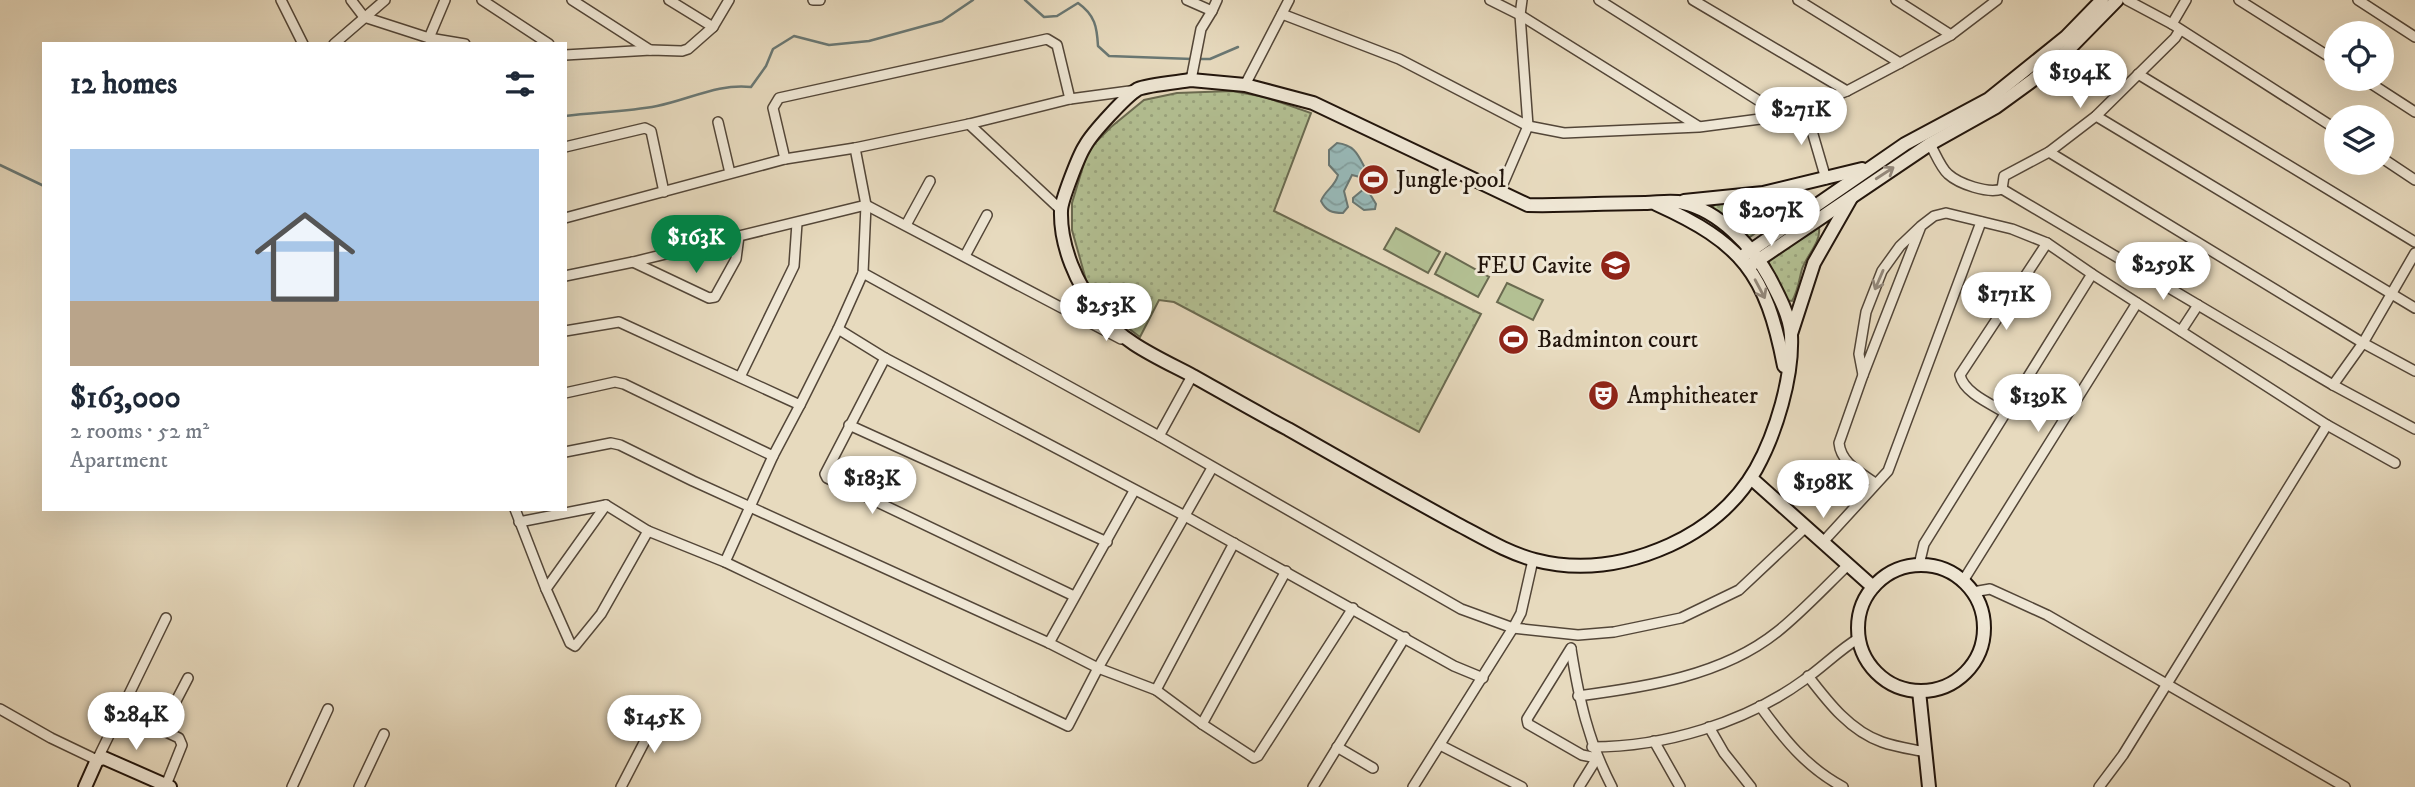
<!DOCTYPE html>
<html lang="en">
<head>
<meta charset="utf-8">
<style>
	body { margin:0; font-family:"IM FELL DW Pica",serif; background:#f6f6f7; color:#1f2937; height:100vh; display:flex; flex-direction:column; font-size:26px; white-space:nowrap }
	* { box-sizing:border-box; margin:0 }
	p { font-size:23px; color:#747a83 }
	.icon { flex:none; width:38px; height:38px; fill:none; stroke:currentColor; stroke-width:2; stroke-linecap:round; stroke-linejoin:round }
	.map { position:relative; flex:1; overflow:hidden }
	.details { position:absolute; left:42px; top:42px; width:525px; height:469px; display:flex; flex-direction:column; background:#fff; border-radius:0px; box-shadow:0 7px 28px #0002 }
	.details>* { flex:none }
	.tools { position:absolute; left:2324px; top:21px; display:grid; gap:14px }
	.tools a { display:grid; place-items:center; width:70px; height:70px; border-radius:50%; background:#fff; box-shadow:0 7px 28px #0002; font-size:35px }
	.price { position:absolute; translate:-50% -60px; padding:0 16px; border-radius:24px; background:#fff; color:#222; font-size:23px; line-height:46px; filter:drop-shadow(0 2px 4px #0008) }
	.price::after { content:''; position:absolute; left:50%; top:42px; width:21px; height:16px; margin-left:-10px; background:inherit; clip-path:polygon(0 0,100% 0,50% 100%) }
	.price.active { background:#0b8043; color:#fff }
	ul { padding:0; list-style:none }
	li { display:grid; align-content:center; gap:14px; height:371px; padding:0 28px }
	li span { display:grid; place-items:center; height:217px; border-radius:0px; color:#555 }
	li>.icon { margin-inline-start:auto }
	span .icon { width:126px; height:126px; fill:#fffc; stroke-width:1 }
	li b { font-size:30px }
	h2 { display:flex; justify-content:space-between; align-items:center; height:84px; padding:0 28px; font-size:30px }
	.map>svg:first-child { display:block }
</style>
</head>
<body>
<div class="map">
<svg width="2415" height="787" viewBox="0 0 2415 787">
	<defs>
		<pattern id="grass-dots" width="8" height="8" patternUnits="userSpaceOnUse" patternTransform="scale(1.75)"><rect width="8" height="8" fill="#b3c093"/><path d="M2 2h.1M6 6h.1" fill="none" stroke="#9aa47e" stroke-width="1.8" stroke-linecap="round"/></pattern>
		<pattern id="water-waves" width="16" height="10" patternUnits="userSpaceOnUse" patternTransform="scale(1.75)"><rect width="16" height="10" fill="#98b9b8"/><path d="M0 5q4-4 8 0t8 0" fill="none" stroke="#839e9d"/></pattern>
	</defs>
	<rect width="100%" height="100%" fill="#e7dabe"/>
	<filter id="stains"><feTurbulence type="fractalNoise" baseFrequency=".00286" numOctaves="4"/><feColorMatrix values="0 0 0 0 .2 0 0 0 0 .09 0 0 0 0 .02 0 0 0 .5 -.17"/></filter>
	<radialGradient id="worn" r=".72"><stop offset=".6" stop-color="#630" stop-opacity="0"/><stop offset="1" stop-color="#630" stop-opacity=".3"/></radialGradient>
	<g fill="url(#grass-dots)" stroke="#6a6a50" stroke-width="2">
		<polygon points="1232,91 1265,97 1311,113 1274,211 1481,314 1419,432 1174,302 1159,300 1140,337 1111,315 1086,280 1072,230 1072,203 1088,150 1111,127 1144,100 1177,93"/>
		<polygon points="1792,194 1800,195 1801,201 1747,239 1710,211 1715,204"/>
		<path d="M1814 225 1819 228C1821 242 1807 255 1802 269 1799 280 1798 291 1792 301L1785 300 1766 257Z"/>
	</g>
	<g fill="#b3c093" stroke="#6a6a50" stroke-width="2">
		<polygon points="1396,228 1440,252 1428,273 1384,249"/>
		<polygon points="1446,253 1489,277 1478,297 1435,274"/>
		<polygon points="1507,283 1543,300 1533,320 1497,302"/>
	</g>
	<path fill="url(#water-waves)" stroke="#697773" stroke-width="2" d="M1337 143C1355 145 1358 155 1365 168L1381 170 1386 178 1371 188 1370 194 1376 204 1375 209 1364 210 1353 202V198L1365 188 1364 178 1352 175 1344 191 1348 207 1343 213C1332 213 1326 211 1321 201 1325 190 1335 187 1338 175L1329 165V150Z"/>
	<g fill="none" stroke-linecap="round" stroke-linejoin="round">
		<g stroke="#697773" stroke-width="2.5">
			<path d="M1025 0 1044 17 1057 16 1078 3C1095 15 1097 27 1098 46L1109 56 1192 59"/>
			<polyline points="1198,59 1210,59 1238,47"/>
			<path d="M565 116C596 112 626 112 657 106 688 100 719 83 751 87L766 66 773 49 794 36 829 45 869 41 942 21 973 0"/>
			<polyline points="0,165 44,186"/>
		</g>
		<defs>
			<g id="street">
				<polyline points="281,0 303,44"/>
				<polyline points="351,0 364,17 429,38 465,44"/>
				<polyline points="482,0 549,44"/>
				<polyline points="572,0 650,50"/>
				<polyline points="669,0 713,27"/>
				<polyline points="813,0 820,0"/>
				<polyline points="1187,0 1212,11 1217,0"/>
				<polyline points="1490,0 1520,15 1698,126"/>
				<polyline points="1599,0 1783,116"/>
				<polyline points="1693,0 1847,91"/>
				<polyline points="1798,0 1900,63"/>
				<polyline points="1896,0 1951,35"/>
				<polyline points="2127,0 2172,24 2336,129"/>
				<polyline points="2239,0 2336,61"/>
				<polyline points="2358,0 2415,37"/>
				<polyline points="1282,14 1399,59 1528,126 1564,133 1699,127 1783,116 1847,91 1900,63 1951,35 1997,0"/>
				<polyline points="2172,24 2186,0"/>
				<polyline points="429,38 445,0"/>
				<polyline points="334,44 385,0"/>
				<polyline points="565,55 651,50 682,51 688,49 713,27 729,0"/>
				<polyline points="2138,74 2415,242"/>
				<polyline points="2364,79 2415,112"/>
				<polyline points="1191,80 1201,29 1212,11"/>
				<polyline points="1245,85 1289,0"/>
				<polyline points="1805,107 1826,179"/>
				<polyline points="2096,116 2415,308"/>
				<polyline points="718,122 730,173"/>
				<polyline points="969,124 1060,209"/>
				<path d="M1930 144C1935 153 1941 168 1948 174 1959 184 1988 194 2002 189"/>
				<polyline points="565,147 645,128 651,131 664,192"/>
				<polyline points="2049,152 2363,343 2415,371"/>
				<polyline points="2382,158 2415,180"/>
				<polyline points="785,159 773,108 779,98 1047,39 1057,45 1070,99"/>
				<polyline points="2002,189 2333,385 2415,429"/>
				<polyline points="2002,189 2004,176 2049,152 2096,116 2175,38 2180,30"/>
				<polyline points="1500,191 1528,126 1520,15 1522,0"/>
				<polyline points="565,218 785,159 855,148 969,124 1070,99 1137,90"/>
				<polyline points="906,225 930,181"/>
				<polyline points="1921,226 1863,375 1859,354 1866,312 1882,271 1900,246 1921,226 1934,216 1946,213 2012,229 2047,243 2092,274 2327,425 2395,463"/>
				<polyline points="965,256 987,215"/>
				<polyline points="633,262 709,298 715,297 736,259 739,236"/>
				<polyline points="863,273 1159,436 1461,609 1513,628 1578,635 1614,632 1681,618 1739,590 1806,527"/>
				<polyline points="565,276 633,262 866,205 1121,339"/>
				<polyline points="838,329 885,358 1185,516 1454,666 1483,678"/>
				<polyline points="565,331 619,322 800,405 838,329 863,273 866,205 855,148"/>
				<polyline points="2181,331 2198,305"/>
				<polyline points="885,358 825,474 827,478 1074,596"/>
				<path d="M1863 375 1839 443C1841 463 1860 472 1875 483"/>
				<polyline points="740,377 794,266 797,223"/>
				<polyline points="2333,385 2363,343 2415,253"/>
				<polyline points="565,393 615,382 624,384 773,456"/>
				<path d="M2006 413C1991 404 1964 393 1960 375L2047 243"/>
				<polyline points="849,425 1107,542"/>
				<polyline points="1159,436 1192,376"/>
				<polyline points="565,452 611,443 620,445 693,481 1049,643 1098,668 1156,690 1202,724 1254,758 1258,756 1353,608"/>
				<polyline points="515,509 546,589 606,505"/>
				<polyline points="519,522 606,505 648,531 725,562 1068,726 1098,668 1212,468"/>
				<polyline points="1823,542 1888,471 1981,222"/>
				<polyline points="725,562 773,456 800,405"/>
				<polyline points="1919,565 1924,544 2092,274"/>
				<polyline points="1963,581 2137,303"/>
				<polyline points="546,589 570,643 575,646 601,614 648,531"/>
				<polyline points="1973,592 1990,589 2047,615 2345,787"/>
				<polyline points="1049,643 1134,491"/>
				<polyline points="1571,648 1527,719 1528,724 1582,755 1597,758 1579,787"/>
				<path d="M1571 649C1579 699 1588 741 1612 787"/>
				<path d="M1808 676C1828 702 1850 731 1882 742 1896 747 1911 749 1925 752"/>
				<polyline points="1156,690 1234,543"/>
				<path d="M1578 696C1646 687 1722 676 1777 632 1802 612 1825 587 1848 565"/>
				<path d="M1760 706C1784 739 1806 767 1843 787"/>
				<polyline points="0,709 51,738 97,760 166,618"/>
				<polyline points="1202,724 1286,571"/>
				<polyline points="1709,727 1724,753 1751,787"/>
				<polyline points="1654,741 1680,787"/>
				<polyline points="1440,745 1522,787"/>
				<polyline points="1337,747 1373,768"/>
				<path d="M1592 747C1664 747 1745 723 1804 680 1823 667 1839 650 1859 638"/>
				<polyline points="166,785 182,745 179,738 164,731 163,726 188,678"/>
				<polyline points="292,787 328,709"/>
				<polyline points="359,787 384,734"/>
				<polyline points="621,787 661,710"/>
				<polyline points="1313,787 1405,637"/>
				<polyline points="1413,787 1513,628 1521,613 1533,560"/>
				<polyline points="2099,787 2123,755 2327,425"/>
			</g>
			<g id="secondary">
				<path d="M1191 80 1245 85 1313 103 1528 205C1567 206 1606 203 1645 203 1657 203 1672 200 1683 203 1719 211 1752 246 1769 277 1778 294 1790 316 1791 335 1793 377 1776 433 1756 469 1736 504 1707 528 1670 545 1628 564 1581 572 1535 560 1508 553 1482 537 1457 524 1400 493 1344 461 1288 429 1256 412 1225 394 1193 376 1159 358 1122 343 1098 311 1077 285 1060 246 1061 211 1061 201 1079 155 1085 146 1092 133 1126 96 1138 89 1147 85 1179 82 1191 80Z"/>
				<polyline points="1684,201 1763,193 1862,169"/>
				<path d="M1656 204C1742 243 1766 273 1784 366"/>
				<polyline points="1740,258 1905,144 1989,99 2066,37 2102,0"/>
				<polyline points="1748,267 1930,144 1996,107 2033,80 2068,50 2117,0"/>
				<polyline points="1791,334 1814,263 1851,198"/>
				<polyline points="1751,478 1873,587"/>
				<circle cx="1921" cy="628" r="63"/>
				<polyline points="1919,691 1929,787"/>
				<polyline points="85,787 97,760 104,758 170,787"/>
			</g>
		</defs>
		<use href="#street" stroke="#534638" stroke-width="12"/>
		<use href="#secondary" stroke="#22150c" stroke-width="16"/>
		<use href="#street" stroke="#efe7d5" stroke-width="9"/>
		<use href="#secondary" stroke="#efe7d5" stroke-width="12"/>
	</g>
	<defs><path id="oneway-shaft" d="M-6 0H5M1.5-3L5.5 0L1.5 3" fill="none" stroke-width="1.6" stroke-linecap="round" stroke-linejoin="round" transform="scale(1.75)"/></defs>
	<g stroke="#93887b">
		<use href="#oneway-shaft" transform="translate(1885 173) rotate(-33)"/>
		<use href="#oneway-shaft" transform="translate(1879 280) rotate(113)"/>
		<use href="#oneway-shaft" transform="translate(1760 289) rotate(62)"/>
	</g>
	<defs>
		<symbol id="stadium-disc" viewBox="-11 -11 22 22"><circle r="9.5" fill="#8f2418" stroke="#efe7d5"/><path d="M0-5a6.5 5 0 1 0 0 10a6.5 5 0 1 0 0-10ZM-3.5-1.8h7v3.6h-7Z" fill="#fff"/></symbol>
		<symbol id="university-disc" viewBox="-11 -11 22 22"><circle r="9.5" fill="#8f2418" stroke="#efe7d5"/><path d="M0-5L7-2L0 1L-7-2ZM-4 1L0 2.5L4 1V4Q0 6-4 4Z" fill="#fff"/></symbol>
		<symbol id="theatre-disc" viewBox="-11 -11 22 22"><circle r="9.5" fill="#8f2418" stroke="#efe7d5"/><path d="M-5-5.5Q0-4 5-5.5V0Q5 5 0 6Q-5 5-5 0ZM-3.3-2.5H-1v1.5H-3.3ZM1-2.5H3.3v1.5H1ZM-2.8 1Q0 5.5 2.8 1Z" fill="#fff"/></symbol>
	</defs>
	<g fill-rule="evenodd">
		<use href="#stadium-disc" x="1356" y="162" width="35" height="35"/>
		<use href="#university-disc" x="1598" y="248" width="35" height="35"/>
		<use href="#stadium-disc" x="1496" y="322" width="35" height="35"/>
		<use href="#theatre-disc" x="1586" y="378" width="35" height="35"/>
	</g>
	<g text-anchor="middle" stroke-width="6" stroke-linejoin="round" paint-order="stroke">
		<g font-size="24" fill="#22150c" stroke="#efe7d5" text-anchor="start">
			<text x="1396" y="187">Jungle pool</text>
			<text x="1592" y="273" text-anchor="end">FEU Cavite</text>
			<text x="1537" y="347">Badminton court</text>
			<text x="1627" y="403">Amphitheater</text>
		</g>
	</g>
	<rect width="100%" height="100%" filter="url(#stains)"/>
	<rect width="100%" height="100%" fill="url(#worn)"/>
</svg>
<div class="tools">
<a><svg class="icon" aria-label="locate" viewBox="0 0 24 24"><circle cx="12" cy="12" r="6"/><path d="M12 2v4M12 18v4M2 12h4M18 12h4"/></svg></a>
<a><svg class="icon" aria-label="layers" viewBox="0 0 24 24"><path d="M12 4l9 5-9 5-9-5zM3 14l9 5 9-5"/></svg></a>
</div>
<b class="price" style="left:2080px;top:110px">$194K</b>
<b class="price" style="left:1801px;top:147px">$271K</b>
<b class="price" style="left:1771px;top:248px">$207K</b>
<b class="price active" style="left:696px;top:275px">$163K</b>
<b class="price" style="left:2163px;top:302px">$259K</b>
<b class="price" style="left:2006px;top:332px">$171K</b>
<b class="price" style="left:1106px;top:343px">$253K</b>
<b class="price" style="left:2038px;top:434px">$139K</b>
<b class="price" style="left:872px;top:516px">$183K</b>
<b class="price" style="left:1823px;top:520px">$198K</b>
<b class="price" style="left:136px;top:752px">$284K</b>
<b class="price" style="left:654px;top:755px">$145K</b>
<section class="details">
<h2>12 homes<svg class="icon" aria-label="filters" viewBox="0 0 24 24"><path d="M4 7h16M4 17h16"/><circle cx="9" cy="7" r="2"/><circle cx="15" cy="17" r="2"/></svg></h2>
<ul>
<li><span style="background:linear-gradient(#a9c7e8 70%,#b9a48a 0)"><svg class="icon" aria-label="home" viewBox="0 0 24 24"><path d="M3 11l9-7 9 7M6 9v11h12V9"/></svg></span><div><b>$163,000</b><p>2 rooms · 52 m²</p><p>Apartment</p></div></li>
</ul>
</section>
</div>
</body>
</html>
